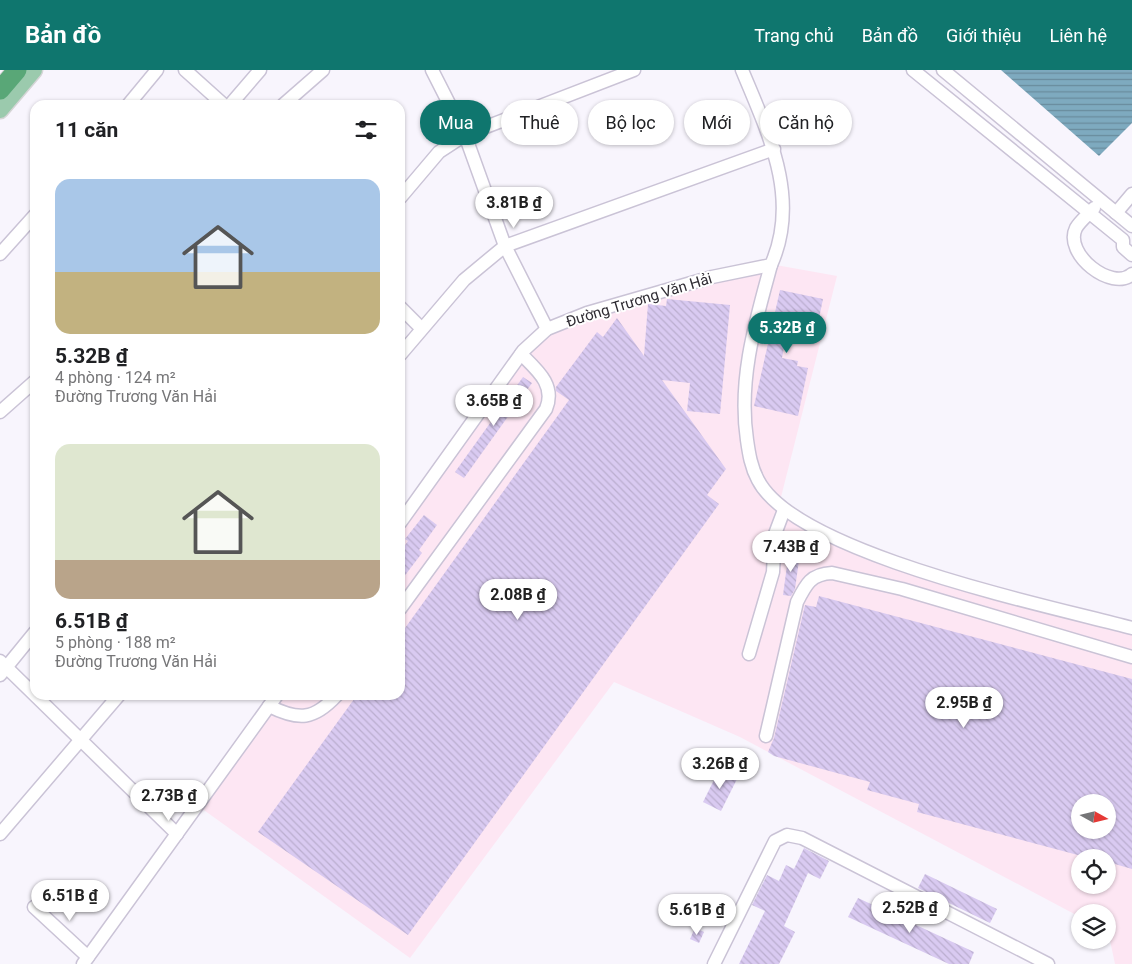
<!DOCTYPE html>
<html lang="vi">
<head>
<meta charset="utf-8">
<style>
	body { margin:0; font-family:Roboto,sans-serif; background:#f2f2f2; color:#202124; height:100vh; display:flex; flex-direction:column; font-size:19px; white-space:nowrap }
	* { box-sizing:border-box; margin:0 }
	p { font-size:16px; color:#757577 }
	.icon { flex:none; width:28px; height:28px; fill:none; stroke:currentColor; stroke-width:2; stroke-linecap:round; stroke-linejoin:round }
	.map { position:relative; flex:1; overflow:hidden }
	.sheet { position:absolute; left:30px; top:30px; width:375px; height:600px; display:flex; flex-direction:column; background:#fff; border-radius:15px; box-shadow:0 1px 4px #0004 }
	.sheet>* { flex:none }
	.hud { position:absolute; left:420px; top:30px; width:475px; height:45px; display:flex; gap:10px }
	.needle { width:32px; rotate:98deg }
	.controls { position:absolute; left:1071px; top:724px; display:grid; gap:10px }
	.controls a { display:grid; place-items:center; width:45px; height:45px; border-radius:50%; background:#fff; box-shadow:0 1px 4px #0004; font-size:25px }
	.price { position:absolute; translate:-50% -42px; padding:0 11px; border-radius:18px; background:#fff; color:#222; font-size:16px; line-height:32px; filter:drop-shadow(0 1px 2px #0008) }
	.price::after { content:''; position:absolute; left:50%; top:30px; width:15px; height:11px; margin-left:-8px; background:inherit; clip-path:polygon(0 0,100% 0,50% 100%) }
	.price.on { background:#0f766e; color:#fff }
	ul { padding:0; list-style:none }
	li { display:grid; align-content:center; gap:10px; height:265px; padding:0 25px }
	li span { display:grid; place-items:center; height:155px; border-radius:15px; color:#555 }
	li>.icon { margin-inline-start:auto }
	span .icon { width:90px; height:90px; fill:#fffc; stroke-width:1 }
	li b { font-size:21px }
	h2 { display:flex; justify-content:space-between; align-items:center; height:60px; padding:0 25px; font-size:21px }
	.tag { padding:0 18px; border-radius:22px; background:#fff; box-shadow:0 1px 4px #0004; font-size:18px; line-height:45px }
	.tag.on { background:#0f766e; color:#fff }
	header { display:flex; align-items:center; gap:30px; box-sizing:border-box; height:70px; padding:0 25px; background:#0f766e; color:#fff }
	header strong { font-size:24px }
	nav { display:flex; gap:28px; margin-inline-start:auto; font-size:18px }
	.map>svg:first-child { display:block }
</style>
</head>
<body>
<header>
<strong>Bản đồ</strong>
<nav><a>Trang chủ</a><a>Bản đồ</a><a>Giới thiệu</a><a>Liên hệ</a></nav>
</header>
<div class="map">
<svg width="1132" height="894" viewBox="0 0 1132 894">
	<defs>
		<pattern id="water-rules" width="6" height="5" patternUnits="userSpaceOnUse" patternTransform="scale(1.25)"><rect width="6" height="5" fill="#7eaabf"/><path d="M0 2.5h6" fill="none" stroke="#688b9c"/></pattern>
		<pattern id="building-back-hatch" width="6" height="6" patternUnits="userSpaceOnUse" patternTransform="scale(1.25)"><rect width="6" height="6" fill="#d9caf1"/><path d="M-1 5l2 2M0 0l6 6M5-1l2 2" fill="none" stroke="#bbaecf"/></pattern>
	</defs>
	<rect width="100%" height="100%" fill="#f8f5fd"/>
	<g fill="#fde6f3" fill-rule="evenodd">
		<polygon points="776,195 837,206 780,431 762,408 750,364 750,301"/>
		<path d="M766 200 742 300 755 413 767 430 780 442 828 471 1132 562V894H1115L1108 861V842H1080V847L740 667 614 612 410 888 201 738 282 625H400V460L527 284 550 262 588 248 712 211ZM1080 732H1108V760H1080ZM1080 788H1108V815H1080Z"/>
	</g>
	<polygon fill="url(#water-rules)" points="1001,0 1132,0 1132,53 1099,86"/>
	<g fill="url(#building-back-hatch)" fill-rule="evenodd">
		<polygon points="780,220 823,229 815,268 787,262 782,288 798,291 797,296 808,298 798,346 754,336"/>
		<polygon points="667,229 730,235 720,344 687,341 690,313 662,310 726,399 707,425 719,434 408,865 258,762 357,625 400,625 400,565 569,330 556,321 556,317 597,262 603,267 617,248 644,286 648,234 666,236"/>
		<polygon points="523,307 532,313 464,408 455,402"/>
		<polygon points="424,445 437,455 419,480 422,483 400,512 400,482 408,471 405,469"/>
		<polygon points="789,481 800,483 795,519 791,526 783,525"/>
		<path d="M819 526 1132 609V799L1108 792V788H1089L917 742 919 734 867 720 870 712 774 686 768 682 774 668 805 535 816 537ZM1080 732H1108V760H1080Z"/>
		<polygon points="720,698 738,707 721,741 703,732"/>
		<polygon points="804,778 829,791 820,809 808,803 784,856 795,862 779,894 739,894 765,841 752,835 767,805 779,811 786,795 794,799"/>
		<polygon points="925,804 997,839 990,853 918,818"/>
		<polygon points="858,828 974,882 969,894 949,894 848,847"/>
		<polygon points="695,858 704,862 699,873 690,869"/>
	</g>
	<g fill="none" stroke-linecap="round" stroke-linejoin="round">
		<defs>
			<g id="minor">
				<polyline points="185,0 224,35"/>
				<polyline points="432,0 465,65 505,176 547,259"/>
				<polyline points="913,0 1123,170 1123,177 1132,185"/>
				<polyline points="943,0 1132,156"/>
				<polyline points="128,35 157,0"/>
				<polyline points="230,35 260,0"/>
				<polyline points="283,35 323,0"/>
				<polyline points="400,128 439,82 465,65 634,0"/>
				<path d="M1094 138C1089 144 1080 151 1076 158 1063 184 1112 222 1132 204"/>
				<polyline points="1116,143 1132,124"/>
				<polyline points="0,184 35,145"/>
				<path d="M771 195C755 253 738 310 747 370 749 384 751 397 758 410 796 484 1050 536 1132 558"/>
				<polyline points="400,237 421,258"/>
				<polyline points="400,285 464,210 505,176 774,79"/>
				<polyline points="0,342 35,311"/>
				<path d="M400 453 523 281 547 259 587 243 712 207 771 195C801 128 768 63 742 0"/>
				<path d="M400 539 546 339C556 315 537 300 521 284"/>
				<polyline points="749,584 773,502 775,464 784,440"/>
				<polyline points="0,591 177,764"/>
				<polyline points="0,605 35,562"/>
				<path d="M269 636C299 651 314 650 337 625"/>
				<path d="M766 666 797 532C806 514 811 504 832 503L902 519 1132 587"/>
				<polyline points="0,764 119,625"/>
				<polyline points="34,837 88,887"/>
				<polyline points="83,894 277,625"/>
				<polyline points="714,894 775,771 787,765 802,768 1048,894"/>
			</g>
			<polyline id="major" points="0,40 34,0"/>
			<polyline id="highway" points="0,20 17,0"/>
		</defs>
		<use href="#minor" stroke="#cac3d6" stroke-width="15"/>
		<use href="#major" stroke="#d5d5d6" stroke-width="19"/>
		<use href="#highway" stroke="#d5d5d6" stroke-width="21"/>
		<use href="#minor" stroke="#fff" stroke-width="12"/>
		<use href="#major" stroke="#9bcaad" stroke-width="16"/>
		<use href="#highway" stroke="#59a777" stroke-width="19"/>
	</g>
	<g text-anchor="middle" stroke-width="4" stroke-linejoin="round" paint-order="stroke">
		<g font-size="15" fill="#2f2c33" stroke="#fff">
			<text transform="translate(639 230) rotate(-17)" y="5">Đường Trương Văn Hải</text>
		</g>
	</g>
</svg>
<div class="controls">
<a><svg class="needle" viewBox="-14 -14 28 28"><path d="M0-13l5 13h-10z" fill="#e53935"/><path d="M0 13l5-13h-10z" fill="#757577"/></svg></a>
<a><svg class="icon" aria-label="locate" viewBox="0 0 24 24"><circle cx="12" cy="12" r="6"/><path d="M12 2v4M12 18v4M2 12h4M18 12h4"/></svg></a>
<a><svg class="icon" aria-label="layers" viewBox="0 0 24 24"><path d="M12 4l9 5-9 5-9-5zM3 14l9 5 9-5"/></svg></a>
</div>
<b class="price" style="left:514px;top:159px">3.81B ₫</b>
<b class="price on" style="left:787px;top:284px">5.32B ₫</b>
<b class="price" style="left:494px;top:357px">3.65B ₫</b>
<b class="price" style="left:791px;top:503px">7.43B ₫</b>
<b class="price" style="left:518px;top:551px">2.08B ₫</b>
<b class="price" style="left:964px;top:659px">2.95B ₫</b>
<b class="price" style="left:720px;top:720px">3.26B ₫</b>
<b class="price" style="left:169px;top:752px">2.73B ₫</b>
<b class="price" style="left:70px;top:852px">6.51B ₫</b>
<b class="price" style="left:910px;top:864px">2.52B ₫</b>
<b class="price" style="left:697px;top:866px">5.61B ₫</b>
<div class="hud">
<a class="tag on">Mua</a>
<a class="tag">Thuê</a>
<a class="tag">Bộ lọc</a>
<a class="tag">Mới</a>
<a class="tag">Căn hộ</a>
</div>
<section class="sheet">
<h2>11 căn<svg class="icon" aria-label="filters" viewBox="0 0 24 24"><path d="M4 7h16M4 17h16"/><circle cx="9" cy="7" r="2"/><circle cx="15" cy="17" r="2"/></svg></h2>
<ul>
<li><span style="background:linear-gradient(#a9c7e8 60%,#c2b280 0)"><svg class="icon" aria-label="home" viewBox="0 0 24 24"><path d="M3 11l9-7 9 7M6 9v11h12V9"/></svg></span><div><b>5.32B ₫</b><p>4 phòng · 124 m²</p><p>Đường Trương Văn Hải</p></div></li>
<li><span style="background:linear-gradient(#dfe7d0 75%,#b9a48a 0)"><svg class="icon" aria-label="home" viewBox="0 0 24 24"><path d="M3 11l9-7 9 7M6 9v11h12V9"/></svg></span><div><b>6.51B ₫</b><p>5 phòng · 188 m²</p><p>Đường Trương Văn Hải</p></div></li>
</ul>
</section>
</div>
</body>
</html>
